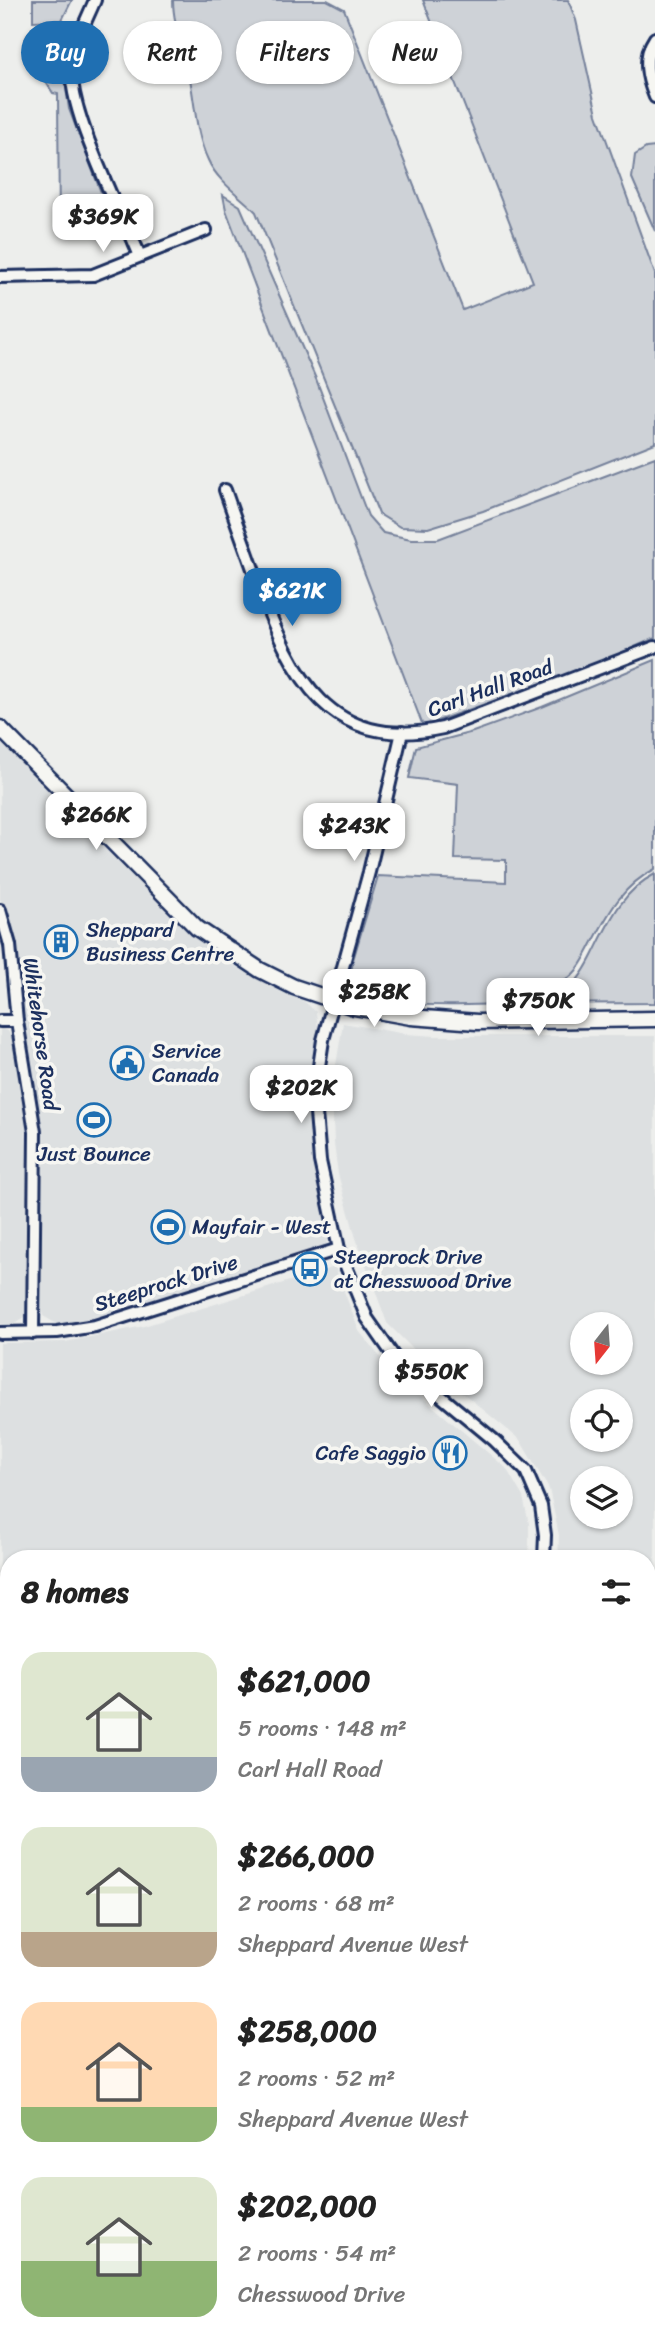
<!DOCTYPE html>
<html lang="en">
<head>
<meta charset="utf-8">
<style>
	body { margin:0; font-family:Sriracha,sans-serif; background:#f2f2f2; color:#222; height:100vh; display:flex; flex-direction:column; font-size:26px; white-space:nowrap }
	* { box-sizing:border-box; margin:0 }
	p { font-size:23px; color:#767676 }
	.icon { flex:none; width:38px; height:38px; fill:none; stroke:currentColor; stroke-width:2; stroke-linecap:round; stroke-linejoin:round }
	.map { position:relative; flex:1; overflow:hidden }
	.sheet { position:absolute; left:0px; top:1550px; width:656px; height:800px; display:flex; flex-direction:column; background:#fff; border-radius:28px 28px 0 0; box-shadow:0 2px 5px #0004 }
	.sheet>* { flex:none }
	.guide { position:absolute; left:21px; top:21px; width:614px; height:63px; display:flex; gap:14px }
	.needle { width:46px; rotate:197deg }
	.fabs { position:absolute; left:570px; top:1312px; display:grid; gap:14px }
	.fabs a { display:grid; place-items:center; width:63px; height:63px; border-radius:50%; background:#fff; box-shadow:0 2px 5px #0004; font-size:35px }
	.price { position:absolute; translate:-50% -60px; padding:0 16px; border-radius:14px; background:#fff; color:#222; font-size:23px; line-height:46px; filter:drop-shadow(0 2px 4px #0008) }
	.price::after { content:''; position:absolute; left:50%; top:42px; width:21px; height:16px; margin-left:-10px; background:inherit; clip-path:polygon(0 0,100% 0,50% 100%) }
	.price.active { background:#1f6fb2; color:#fff }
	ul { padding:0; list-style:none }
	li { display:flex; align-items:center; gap:21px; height:175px; padding:0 21px }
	li span { display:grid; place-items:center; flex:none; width:196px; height:140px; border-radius:21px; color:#555 }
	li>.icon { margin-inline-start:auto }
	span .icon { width:84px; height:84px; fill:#fffc; stroke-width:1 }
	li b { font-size:30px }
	h2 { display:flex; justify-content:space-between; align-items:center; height:84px; padding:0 21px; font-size:30px }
	.pill { padding:0 24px; border-radius:32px; background:#fff; box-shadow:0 2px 5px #0004; font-size:24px; line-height:63px }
	.pill.active { background:#1f6fb2; color:#fff }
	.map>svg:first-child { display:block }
</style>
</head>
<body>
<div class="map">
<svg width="655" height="2349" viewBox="0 0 655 2349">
	<rect width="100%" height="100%" fill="#edeeec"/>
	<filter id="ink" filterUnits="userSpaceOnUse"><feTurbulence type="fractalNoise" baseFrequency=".0143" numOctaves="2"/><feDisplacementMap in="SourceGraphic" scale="14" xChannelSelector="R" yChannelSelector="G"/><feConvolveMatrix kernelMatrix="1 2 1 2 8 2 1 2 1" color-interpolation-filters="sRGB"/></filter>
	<g filter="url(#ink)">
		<g fill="#dde0e1" fill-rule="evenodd">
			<polygon points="0,742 172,917 196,938 239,969 285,994 305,1002 316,1012 318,1028 310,1077 310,1137 315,1176 329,1230 328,1241 322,1249 80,1321 57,1324 43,1316 40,1307 39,1119 12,923 0,899"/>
			<path d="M343 1023 406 1034 436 1036H655V1784L648 1833V1559H558L559 1535 549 1489 520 1440 430 1366 387 1323 356 1238 338 1174 334 1144 332 1089ZM583 1325H621V1363H583ZM583 1402H621V1440H583ZM583 1479H621V1517H583Z"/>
			<polygon points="0,1028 8,1031 16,1043 26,1111 28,1307 25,1317 13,1324 0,1324"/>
			<polygon points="335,1267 359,1331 392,1372 506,1468 523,1497 529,1524 529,1559 9,1559 9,2216 0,2216 0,1343 65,1342 144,1326"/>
			<polygon points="655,1913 655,2349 588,2349 590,2342 648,2342 648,1962"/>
			<polygon points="0,2243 9,2243 9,2342 193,2342 193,2349 0,2349"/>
			<polygon points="214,2342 570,2342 569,2349 214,2349"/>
		</g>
		<g fill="#ced2d7" stroke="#74809a" stroke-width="2">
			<polygon points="33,0 72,0 62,20 33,21"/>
			<path d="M173 0H327L344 9 463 310 533 282 423 0H568L576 20 597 114 655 274V443L483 511 428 528 400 527 379 514 256 212C240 196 217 181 208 160 195 133 195 99 188 69 183 46 173 24 173 0Z"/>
			<polygon points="33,29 65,37 70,41 64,73 69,109 115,229 59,229 58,94 53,93 26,51 28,49 25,40 28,34 33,32"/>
			<polygon points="655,147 655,231 632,178 635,155 646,148"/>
			<polygon points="223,195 240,206 316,379 368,516 383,533 411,539 438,539 655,457 655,638 596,664 423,726 226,210"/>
			<path d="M655 660V869C623 885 609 912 593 942 587 953 582 965 573 974 555 993 521 992 498 1004 462 1005 373 1012 350 980L353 960 378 876 506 882V860L455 859 458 784 409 778 416 747 473 732 542 707Z"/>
			<path d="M655 874V1003L511 1004 515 1001C534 998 555 996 572 985 581 978 588 964 593 954 609 922 622 891 655 874Z"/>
		</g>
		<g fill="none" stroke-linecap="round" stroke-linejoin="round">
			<defs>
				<g id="minor">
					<path d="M95 0C87 19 76 39 72 60 66 103 105 177 121 219L131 235 140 256"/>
					<path d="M655 38C642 57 647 78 655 97"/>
					<polyline points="0,277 93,275 206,230"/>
					<path d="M225 490C236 522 248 554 259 586 292 676 329 753 443 728L655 647"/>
					<polyline points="402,732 369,872 323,1040 318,1073 316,1113 320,1161 339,1249 367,1318 395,1358 494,1440 526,1471 541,1506 545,1535 544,1559"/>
					<polyline points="0,910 10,945 17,1021 35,1132 33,1333"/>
					<polyline points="0,1021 17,1021"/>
					<polyline points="0,1333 57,1332 95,1326 339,1249"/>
					<polyline points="0,2229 9,2229"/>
					<polyline points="202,2342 202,2349"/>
				</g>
				<polyline id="major" points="0,728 197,928 260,970 294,987 354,1007 411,1017 477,1022 655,1019"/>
			</defs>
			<use href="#minor" stroke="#1b2f5e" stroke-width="16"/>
			<use href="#major" stroke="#1b2f5e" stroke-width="19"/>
			<use href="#minor" stroke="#f6f6f2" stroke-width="10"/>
			<use href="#major" stroke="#f6f6f2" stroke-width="14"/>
			<g stroke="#1b2f5e" stroke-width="2.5">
				<polyline points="648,1899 655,1851"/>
				<polyline points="588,2349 590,2342"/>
			</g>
		</g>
	</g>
	<defs>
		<symbol id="building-ring" viewBox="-11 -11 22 22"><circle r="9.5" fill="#f6f6f2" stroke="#1f6fb2" stroke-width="1.5"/><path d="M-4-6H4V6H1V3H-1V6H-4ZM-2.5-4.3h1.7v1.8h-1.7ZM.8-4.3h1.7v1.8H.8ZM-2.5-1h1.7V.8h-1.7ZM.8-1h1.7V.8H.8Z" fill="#1f6fb2"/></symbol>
		<symbol id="civic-ring" viewBox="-11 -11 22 22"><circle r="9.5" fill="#f6f6f2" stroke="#1f6fb2" stroke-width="1.5"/><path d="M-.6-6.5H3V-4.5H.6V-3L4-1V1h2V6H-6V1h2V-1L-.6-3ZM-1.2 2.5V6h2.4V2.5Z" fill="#1f6fb2"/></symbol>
		<symbol id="stadium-ring" viewBox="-11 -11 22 22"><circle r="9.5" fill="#f6f6f2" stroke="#1f6fb2" stroke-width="1.5"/><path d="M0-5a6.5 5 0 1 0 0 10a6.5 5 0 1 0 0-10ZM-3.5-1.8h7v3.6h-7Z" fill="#1f6fb2"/></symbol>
		<symbol id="bus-ring" viewBox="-11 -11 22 22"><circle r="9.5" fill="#f6f6f2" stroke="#1f6fb2" stroke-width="1.5"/><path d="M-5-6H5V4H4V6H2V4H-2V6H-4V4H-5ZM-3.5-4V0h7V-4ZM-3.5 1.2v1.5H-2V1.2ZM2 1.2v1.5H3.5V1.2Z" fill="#1f6fb2"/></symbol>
		<symbol id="restaurant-ring" viewBox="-11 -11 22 22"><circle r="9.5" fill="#f6f6f2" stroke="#1f6fb2" stroke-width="1.5"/><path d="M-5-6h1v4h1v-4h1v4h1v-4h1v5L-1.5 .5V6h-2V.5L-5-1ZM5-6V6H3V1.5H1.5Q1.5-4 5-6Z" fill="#1f6fb2"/></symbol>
	</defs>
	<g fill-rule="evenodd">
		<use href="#building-ring" x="42" y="923" width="38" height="38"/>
		<use href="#civic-ring" x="108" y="1044" width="38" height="38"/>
		<use href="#stadium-ring" x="75" y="1101" width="38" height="38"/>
		<use href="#stadium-ring" x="149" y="1208" width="38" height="38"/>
		<use href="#bus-ring" x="291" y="1250" width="38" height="38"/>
		<use href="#restaurant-ring" x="431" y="1434" width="38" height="38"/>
	</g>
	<g text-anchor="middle" stroke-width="7" stroke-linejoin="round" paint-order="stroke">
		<g font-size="21" fill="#1b2f5e" stroke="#f6f6f2">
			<text transform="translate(490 688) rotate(-20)" y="7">Carl Hall Road</text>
			<text transform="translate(41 1034) rotate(82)" y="7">Whitehorse Road</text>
			<text transform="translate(166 1283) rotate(-17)" y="7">Steeprock Drive</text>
		</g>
		<g font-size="21" fill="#1b2f5e" stroke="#f6f6f2" text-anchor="start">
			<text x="86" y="937">Sheppard<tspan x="86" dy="24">Business Centre</tspan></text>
			<text x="152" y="1058">Service<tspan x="152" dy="24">Canada</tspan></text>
			<text x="94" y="1161" text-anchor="middle">Just Bounce</text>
			<text x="192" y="1234">Mayfair - West</text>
			<text x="334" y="1264">Steeprock Drive<tspan x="334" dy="24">at Chesswood Drive</tspan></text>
			<text x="426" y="1460" text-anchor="end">Cafe Saggio</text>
		</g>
	</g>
</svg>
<div class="fabs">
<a><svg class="needle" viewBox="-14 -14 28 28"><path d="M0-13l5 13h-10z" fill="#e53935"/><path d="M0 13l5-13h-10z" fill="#767676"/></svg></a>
<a><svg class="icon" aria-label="locate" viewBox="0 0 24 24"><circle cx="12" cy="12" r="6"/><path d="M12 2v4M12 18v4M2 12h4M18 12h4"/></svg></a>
<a><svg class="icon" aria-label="layers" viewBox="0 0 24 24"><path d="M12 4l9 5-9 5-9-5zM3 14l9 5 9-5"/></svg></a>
</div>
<b class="price" style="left:103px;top:254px">$369K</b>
<b class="price active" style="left:292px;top:628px">$621K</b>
<b class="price" style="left:96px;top:852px">$266K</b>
<b class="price" style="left:354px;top:863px">$243K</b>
<b class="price" style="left:374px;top:1029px">$258K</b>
<b class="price" style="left:538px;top:1038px">$750K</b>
<b class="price" style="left:301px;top:1125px">$202K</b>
<b class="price" style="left:431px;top:1409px">$550K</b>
<div class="guide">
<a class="pill active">Buy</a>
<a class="pill">Rent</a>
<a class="pill">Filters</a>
<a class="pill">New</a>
</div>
<section class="sheet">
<h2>8 homes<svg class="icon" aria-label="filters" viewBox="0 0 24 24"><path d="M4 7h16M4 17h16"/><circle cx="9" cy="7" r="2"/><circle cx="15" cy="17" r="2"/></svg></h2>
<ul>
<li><span style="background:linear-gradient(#dfe7d0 75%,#9aa5b1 0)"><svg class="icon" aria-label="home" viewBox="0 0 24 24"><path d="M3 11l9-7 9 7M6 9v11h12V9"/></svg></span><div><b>$621,000</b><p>5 rooms · 148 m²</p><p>Carl Hall Road</p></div></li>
<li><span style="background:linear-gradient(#dfe7d0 75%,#b9a48a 0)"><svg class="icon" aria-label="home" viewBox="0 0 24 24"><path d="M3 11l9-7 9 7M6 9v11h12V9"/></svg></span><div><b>$266,000</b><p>2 rooms · 68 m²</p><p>Sheppard Avenue West</p></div></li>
<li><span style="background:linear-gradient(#ffd9b3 75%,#8fb573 0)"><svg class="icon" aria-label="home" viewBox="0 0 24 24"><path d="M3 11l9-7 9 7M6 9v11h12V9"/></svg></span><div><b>$258,000</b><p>2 rooms · 52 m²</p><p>Sheppard Avenue West</p></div></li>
<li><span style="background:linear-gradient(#dfe7d0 60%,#8fb573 0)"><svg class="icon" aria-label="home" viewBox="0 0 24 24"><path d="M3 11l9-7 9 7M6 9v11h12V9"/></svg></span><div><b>$202,000</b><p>2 rooms · 54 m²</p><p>Chesswood Drive</p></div></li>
</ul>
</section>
</div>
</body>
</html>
